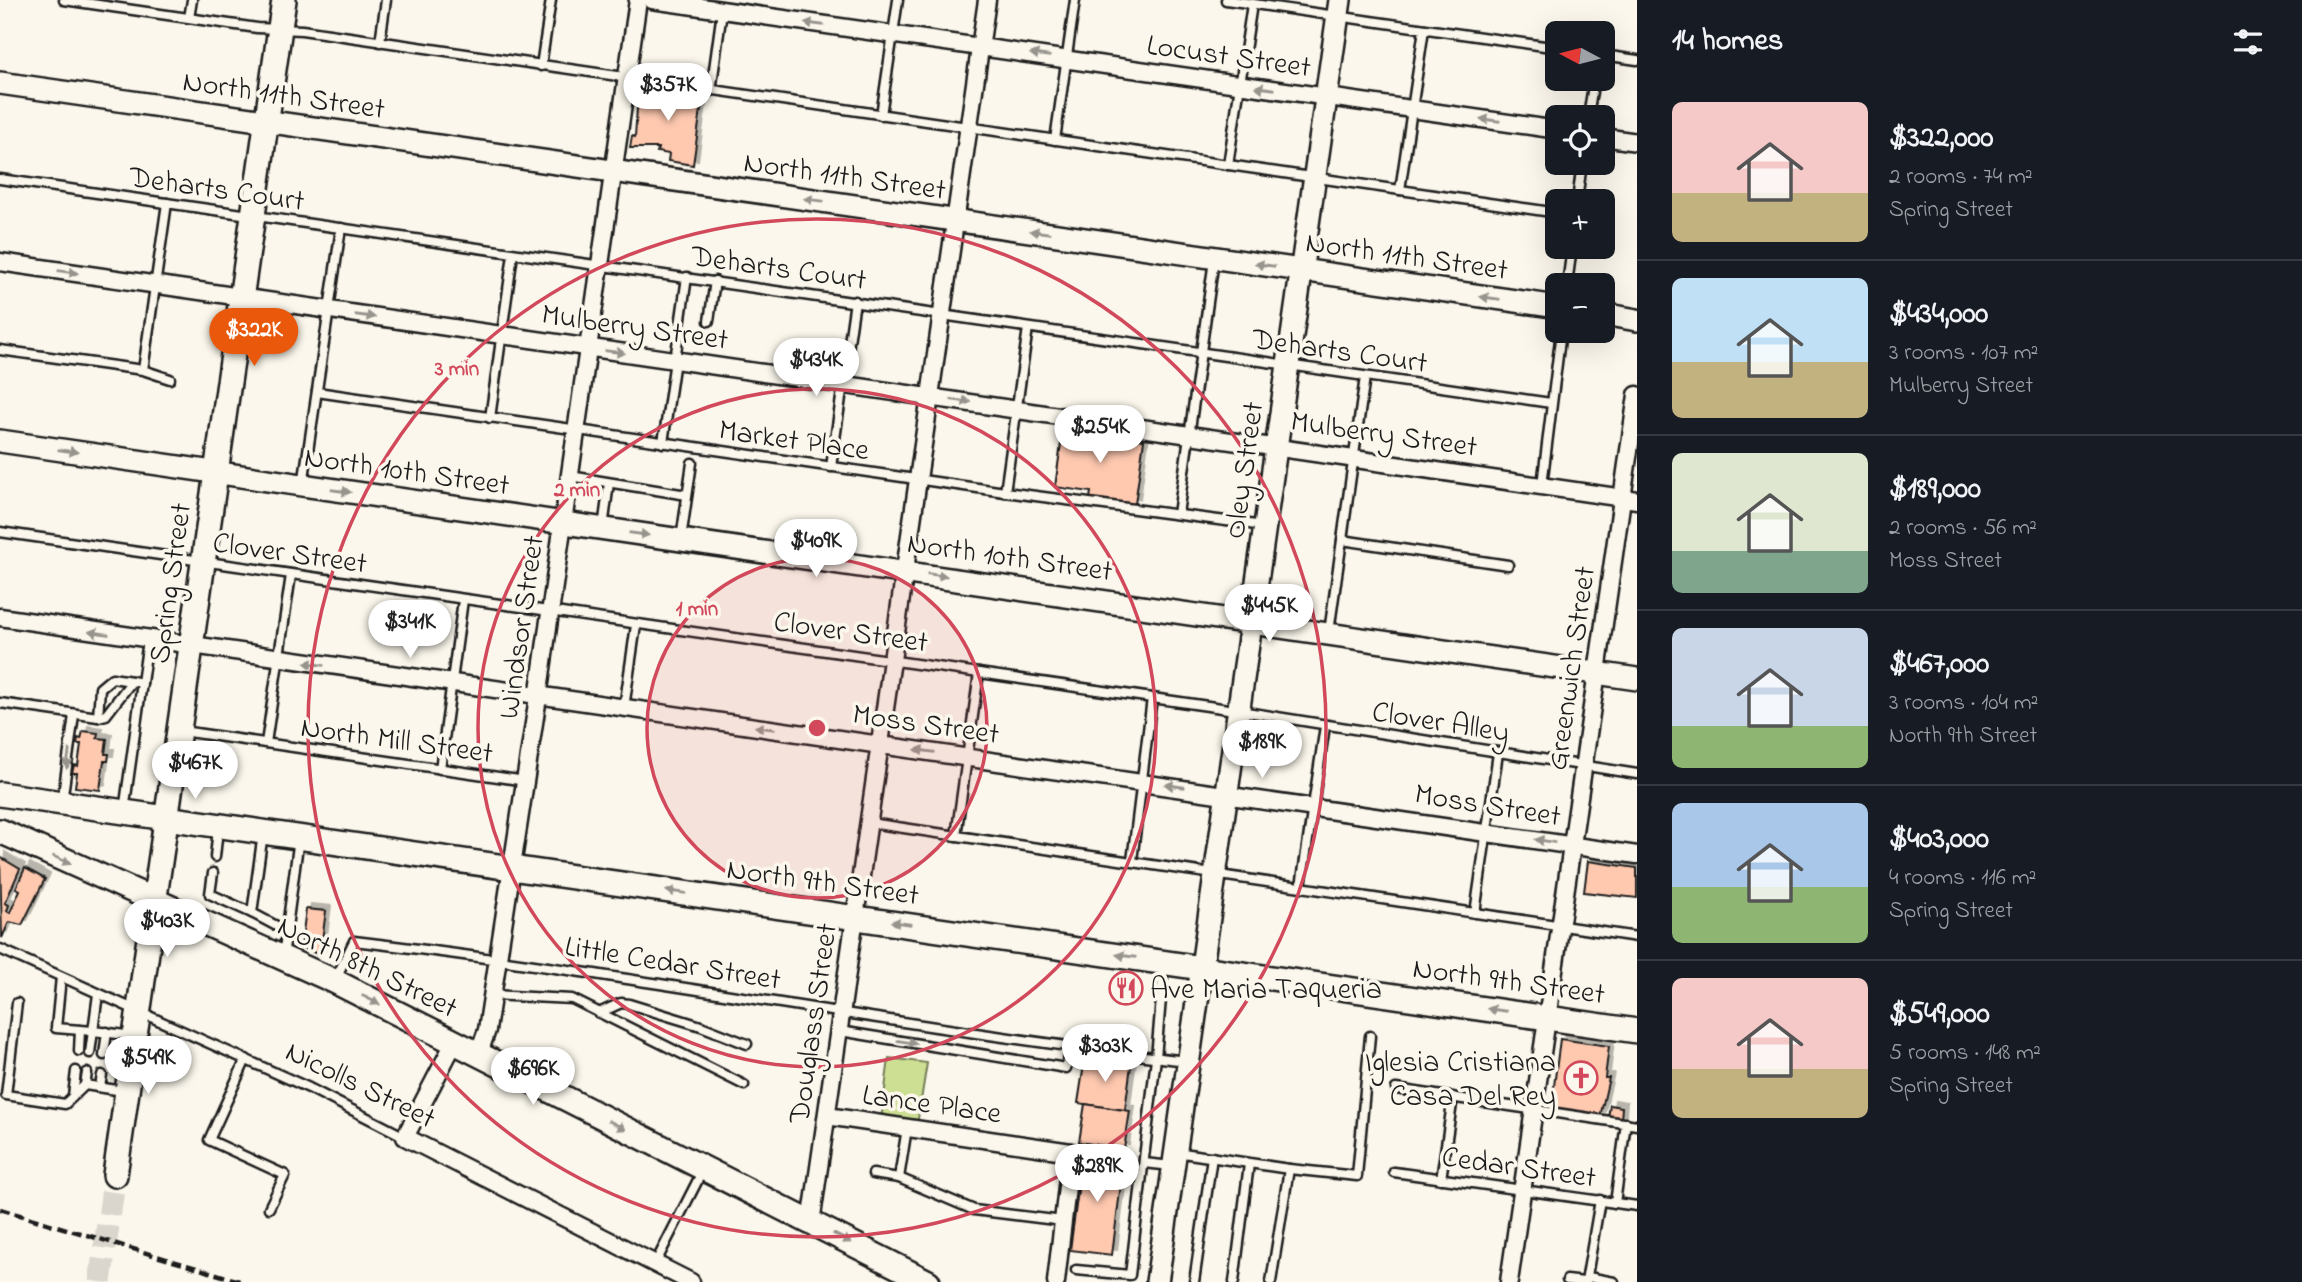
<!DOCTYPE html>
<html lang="en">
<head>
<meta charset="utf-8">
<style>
	body { margin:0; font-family:"Indie Flower",sans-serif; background:#242831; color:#f1f3f6; height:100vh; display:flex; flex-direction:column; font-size:26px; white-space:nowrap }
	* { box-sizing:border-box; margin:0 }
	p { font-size:23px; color:#9ea1a6 }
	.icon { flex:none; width:38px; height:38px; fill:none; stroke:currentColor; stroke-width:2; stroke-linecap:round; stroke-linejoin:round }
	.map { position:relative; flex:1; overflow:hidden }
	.details { display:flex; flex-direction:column; background:#171b24; width:665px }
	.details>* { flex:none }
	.needle { width:46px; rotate:277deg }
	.fabs { position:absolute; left:1545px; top:21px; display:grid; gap:14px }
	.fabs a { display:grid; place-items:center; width:70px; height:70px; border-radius:10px; background:#171b24; box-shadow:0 7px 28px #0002; font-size:35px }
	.price { position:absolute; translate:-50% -60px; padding:0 16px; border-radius:24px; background:#fff; color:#222; font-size:23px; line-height:46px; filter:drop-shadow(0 2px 4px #0008) }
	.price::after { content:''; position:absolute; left:50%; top:42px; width:21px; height:16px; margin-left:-10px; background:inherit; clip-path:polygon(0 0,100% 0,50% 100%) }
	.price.current { background:#ea580c; color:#fff }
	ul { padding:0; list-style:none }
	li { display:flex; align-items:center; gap:21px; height:175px; padding:0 35px }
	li+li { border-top:2px solid #363941 }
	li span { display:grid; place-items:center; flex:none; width:196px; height:140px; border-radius:10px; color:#555 }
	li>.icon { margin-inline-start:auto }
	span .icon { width:84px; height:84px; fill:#fffc; stroke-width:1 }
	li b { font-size:30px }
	h2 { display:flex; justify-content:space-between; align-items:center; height:84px; padding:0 35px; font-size:30px }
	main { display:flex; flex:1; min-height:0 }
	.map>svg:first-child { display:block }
</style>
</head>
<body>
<main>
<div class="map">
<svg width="1637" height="1282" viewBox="0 0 1637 1282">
	<defs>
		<filter id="shadow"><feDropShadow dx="5" dy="-5" stdDeviation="0" flood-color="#0004"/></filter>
	</defs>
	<rect width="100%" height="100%" fill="#fbf7ec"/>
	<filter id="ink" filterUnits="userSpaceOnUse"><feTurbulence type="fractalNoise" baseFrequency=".0143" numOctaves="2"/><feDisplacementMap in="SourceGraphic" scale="14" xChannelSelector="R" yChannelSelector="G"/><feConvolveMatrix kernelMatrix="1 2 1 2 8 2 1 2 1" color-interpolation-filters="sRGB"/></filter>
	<g filter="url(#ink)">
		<polygon fill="#cddf93" stroke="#747e58" stroke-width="2" points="889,1058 927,1063 917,1125 881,1120"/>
		<g fill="#ffc9b0" stroke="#1c1c1c" stroke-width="2" filter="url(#shadow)">
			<polygon points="644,87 703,95 693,165 668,161 669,154 657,152 658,148 630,148 632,136 635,137 638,94 643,94"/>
			<polygon points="1063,429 1144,440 1135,504 1090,498 1091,492 1055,487"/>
			<polygon points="83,731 98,733 97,738 107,739 105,754 109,754 108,761 104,761 100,790 75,787 77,773 72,773 74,765 78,766 81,744 77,744 78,738 81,739"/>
			<polygon points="0,857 20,869 5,903 9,905 7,911 10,913 20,890 16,888 25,868 45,879 22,925 9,922 2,938"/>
			<polygon points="1588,861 1637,868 1637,898 1584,892"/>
			<polygon points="306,909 326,911 320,955 301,947"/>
			<polygon points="1560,1039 1609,1046 1605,1078 1609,1078 1600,1117 1551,1110"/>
			<polygon points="1085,1058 1131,1065 1125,1110 1078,1103"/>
			<polygon points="1085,1104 1130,1111 1124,1149 1079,1142"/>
			<polygon points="1610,1105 1622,1107 1621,1120 1608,1118"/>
			<polygon points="1083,1153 1124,1159 1112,1255 1070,1250"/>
		</g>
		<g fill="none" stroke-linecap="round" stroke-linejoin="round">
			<polyline stroke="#dad6cd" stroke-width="23" stroke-dasharray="23 11" stroke-linecap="butt" points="100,1282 115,1175"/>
			<defs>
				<g id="service">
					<polyline points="64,0 257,28 302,30 1558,213"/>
					<polyline points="1226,0 1558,48"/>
					<polyline points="189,18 192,0"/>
					<polyline points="380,42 386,0"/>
					<polyline points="1603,55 1637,60"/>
					<polyline points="541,66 551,0"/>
					<polyline points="711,91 722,11"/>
					<polyline points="881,115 898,0"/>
					<polyline points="1588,117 1594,79"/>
					<polyline points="1055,140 1075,0"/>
					<polyline points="1228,165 1252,4"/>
					<polyline points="0,179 1551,403"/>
					<polyline points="1400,190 1424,29"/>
					<polyline points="1577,201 1582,163"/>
					<polyline points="1567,285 1572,247"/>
					<polyline points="709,321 715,281"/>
					<polyline points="0,350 143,370 170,379"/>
					<polyline points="143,370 167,203"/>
					<polyline points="317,392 1005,492 1264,526"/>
					<polyline points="490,418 513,254"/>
					<polyline points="663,443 687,277"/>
					<polyline points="831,467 855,301"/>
					<polyline points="570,476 687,495"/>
					<polyline points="303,485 341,228"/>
					<polyline points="1542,485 1561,331"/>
					<polyline points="1005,492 1028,328"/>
					<polyline points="1178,514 1214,260"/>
					<polyline points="603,528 609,483"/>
					<polyline points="0,532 1215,707 1637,774"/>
					<polyline points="681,539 692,463"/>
					<polyline points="1342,540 1508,565"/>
					<polyline points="1329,632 1365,377"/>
					<polyline points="0,703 98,717 106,715 132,681 142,683"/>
					<polyline points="624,708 636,625"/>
					<polyline points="98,717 100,688 112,678 132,681"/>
					<polyline points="182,731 526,781"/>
					<polyline points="266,743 291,575"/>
					<polyline points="440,769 463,600"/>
					<polyline points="62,802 74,715"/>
					<polyline points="124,811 148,640"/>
					<polyline points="870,823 1637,937"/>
					<polyline points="263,833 252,913 286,931"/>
					<polyline points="956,836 979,673"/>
					<polyline points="215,857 218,829"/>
					<polyline points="1132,861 1152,698"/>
					<polyline points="213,873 210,894 252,913"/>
					<polyline points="1301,886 1325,726"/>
					<polyline points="1475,913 1498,753"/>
					<polyline points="0,949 309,1088 405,1137"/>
					<polyline points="283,957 299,838"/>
					<polyline points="61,977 56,1028 93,1031 98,994"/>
					<path d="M336 978 354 941C633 974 908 1029 1187 1061"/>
					<polyline points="490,995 572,999 744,1085"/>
					<polyline points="17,1003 6,1095 65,1104 85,1085"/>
					<polyline points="599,1013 621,1003 629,1004 701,1026 747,1044"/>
					<polyline points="840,1031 1066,1068 1071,1049"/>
					<polyline points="79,1051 80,1030"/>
					<polyline points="90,1053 93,1031 134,1036"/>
					<polyline points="104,1055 107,1032"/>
					<polyline points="246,1059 209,1140 285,1175 269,1208"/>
					<polyline points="87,1073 85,1085 123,1091"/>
					<polyline points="100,1087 102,1075"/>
					<polyline points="1396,1089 1637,1125"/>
					<polyline points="73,1096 76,1071"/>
					<polyline points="1176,1152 1289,1169 1271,1282"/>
					<polyline points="1144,1163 1172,1166"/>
					<polyline points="1289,1169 1357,1176 1370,1036"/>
					<polyline points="1394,1172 1637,1206"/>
					<polyline points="873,1174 899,1178 974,1210 1063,1221"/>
					<polyline points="899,1178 907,1128"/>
					<polyline points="1441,1179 1453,1097"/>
					<polyline points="1615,1203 1626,1123"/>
					<polyline points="655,1264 703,1170"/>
					<polyline points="1076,1270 1130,1275 1156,1058 1164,963"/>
					<polyline points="1588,1277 1614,1282"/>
					<polyline points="1567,1280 1584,1282"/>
					<polyline points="1194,1282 1212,1157"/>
					<polyline points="1234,1282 1249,1164"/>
					<polyline points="1586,1282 1600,1200"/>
				</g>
				<g id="minor">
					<polyline points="652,0 1558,130"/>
					<polyline points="1603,137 1637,142"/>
					<polyline points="0,262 1637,500"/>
					<polyline points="0,617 1637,855"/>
					<polyline points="454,1043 405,1137 691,1282"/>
					<polyline points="479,1053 487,1030 538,697 638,0"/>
					<polyline points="827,1116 1071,1152 1056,1282"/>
					<polyline points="811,1223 987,0"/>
					<polyline points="1509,1282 1637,395"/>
				</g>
				<g id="tertiary">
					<polyline points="0,83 1558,307"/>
					<polyline points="1603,314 1637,320"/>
					<polyline points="0,441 1637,679"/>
					<polyline points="1157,1282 1340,0"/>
				</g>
				<g id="secondary">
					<polyline points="0,794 1637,1031"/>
					<polyline points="0,831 334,981 928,1282"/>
					<polyline points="115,1175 284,0"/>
				</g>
			</defs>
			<use href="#service" stroke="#1c1c1c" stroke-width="13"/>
			<use href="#minor" stroke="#1c1c1c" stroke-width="21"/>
			<use href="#tertiary" stroke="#1c1c1c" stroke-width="26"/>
			<use href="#secondary" stroke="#1c1c1c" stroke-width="28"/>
			<use href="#service" stroke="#fbf7ec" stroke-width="8"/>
			<use href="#minor" stroke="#fbf7ec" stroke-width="16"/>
			<use href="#tertiary" stroke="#fbf7ec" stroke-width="21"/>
			<use href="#secondary" stroke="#fbf7ec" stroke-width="23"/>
			<polyline stroke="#1c1c1c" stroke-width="4.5" stroke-dasharray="10 5" stroke-linecap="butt" points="0,1209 243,1282"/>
		</g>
		<defs><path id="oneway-solid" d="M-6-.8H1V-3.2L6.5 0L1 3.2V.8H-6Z" transform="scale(1.75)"/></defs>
		<g fill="#97948e">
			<use href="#oneway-solid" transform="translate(814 24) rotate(-172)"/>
			<use href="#oneway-solid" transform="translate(1040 55) rotate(-172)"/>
			<use href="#oneway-solid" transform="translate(1265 88) rotate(-172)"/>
			<use href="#oneway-solid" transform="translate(1490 120) rotate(-172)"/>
			<use href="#oneway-solid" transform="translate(814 200) rotate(-172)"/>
			<use href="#oneway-solid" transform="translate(1040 232) rotate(-172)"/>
			<use href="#oneway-solid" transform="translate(1265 265) rotate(-172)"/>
			<use href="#oneway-solid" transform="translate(68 272) rotate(8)"/>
			<use href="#oneway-solid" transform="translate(1490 298) rotate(-172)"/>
			<use href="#oneway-solid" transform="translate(365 316) rotate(8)"/>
			<use href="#oneway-solid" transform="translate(615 352) rotate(7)"/>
			<use href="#oneway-solid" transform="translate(961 401) rotate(8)"/>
			<use href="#oneway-solid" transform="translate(68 451) rotate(8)"/>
			<use href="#oneway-solid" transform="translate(341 491) rotate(8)"/>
			<use href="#oneway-solid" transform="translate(639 534) rotate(8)"/>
			<use href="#oneway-solid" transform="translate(937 575) rotate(8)"/>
			<use href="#oneway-solid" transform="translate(99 633) rotate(-171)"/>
			<use href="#oneway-solid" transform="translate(314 664) rotate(-172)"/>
			<use href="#oneway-solid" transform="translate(765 728) rotate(-172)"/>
			<use href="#oneway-solid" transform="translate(925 751) rotate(-172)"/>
			<use href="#oneway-solid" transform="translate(68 759) rotate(98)"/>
			<use href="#oneway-solid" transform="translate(1175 786) rotate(-172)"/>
			<use href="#oneway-solid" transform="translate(1545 841) rotate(-171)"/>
			<use href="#oneway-solid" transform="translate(62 860) rotate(24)"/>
			<use href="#oneway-solid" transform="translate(676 892) rotate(-172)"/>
			<use href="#oneway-solid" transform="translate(901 923) rotate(-172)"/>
			<use href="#oneway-solid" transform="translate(1126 956) rotate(-172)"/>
			<use href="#oneway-solid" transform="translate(371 1000) rotate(27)"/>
			<use href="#oneway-solid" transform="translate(1497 1010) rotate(-172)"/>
			<use href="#oneway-solid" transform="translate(907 1042) rotate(9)"/>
			<use href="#oneway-solid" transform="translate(617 1125) rotate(27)"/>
			<use href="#oneway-solid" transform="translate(842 1238) rotate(27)"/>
		</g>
	</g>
	<circle cx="817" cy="728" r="170" fill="#d1495b" fill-opacity=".12"/>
	<g fill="none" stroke="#d1495b" stroke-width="3.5">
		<circle cx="817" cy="728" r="170"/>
		<circle cx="817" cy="728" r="339"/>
		<circle cx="817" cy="728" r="509"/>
	</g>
	<defs>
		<symbol id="restaurant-ring" viewBox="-11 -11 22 22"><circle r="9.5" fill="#fbf7ec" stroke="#d1495b" stroke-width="1.5"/><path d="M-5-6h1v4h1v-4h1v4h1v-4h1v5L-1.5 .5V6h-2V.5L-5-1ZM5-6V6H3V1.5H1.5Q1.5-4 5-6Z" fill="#d1495b"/></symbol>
		<symbol id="church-ring" viewBox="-11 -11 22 22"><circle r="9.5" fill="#fbf7ec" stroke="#d1495b" stroke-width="1.5"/><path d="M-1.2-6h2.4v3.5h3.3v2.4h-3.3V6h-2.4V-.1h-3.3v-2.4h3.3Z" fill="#d1495b"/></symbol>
	</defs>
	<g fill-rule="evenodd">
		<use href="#restaurant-ring" x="1107" y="969" width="38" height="38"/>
		<use href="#church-ring" x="1562" y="1059" width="38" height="38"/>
	</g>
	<g text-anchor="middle" stroke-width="7" stroke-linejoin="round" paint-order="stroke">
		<g font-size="30" fill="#1c1c1c" stroke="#fbf7ec">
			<text transform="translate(1229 55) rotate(8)" y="10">Locust Street</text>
			<text transform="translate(284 94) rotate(8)" y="10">North 11th Street</text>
			<text transform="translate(845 175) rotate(8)" y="10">North 11th Street</text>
			<text transform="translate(217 188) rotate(8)" y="10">Deharts Court</text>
			<text transform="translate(1407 255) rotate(8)" y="10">North 11th Street</text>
			<text transform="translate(779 267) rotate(8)" y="10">Deharts Court</text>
			<text transform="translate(635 326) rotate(8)" y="10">Mulberry Street</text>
			<text transform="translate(1340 350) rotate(8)" y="10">Deharts Court</text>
			<text transform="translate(1384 433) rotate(8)" y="10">Mulberry Street</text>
			<text transform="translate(794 439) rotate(8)" y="10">Market Place</text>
			<text transform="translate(407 470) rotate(8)" y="10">North 10th Street</text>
			<text transform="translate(1243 470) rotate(-82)" y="10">Oley Street</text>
			<text transform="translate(290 552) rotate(8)" y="10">Clover Street</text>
			<text transform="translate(1010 556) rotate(8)" y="10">North 10th Street</text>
			<text transform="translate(169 583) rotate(-82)" y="10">Spring Street</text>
			<text transform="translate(520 627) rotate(-82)" y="10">Windsor Street</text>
			<text transform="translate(851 631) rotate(8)" y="10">Clover Street</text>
			<text transform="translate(1570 668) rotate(-82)" y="10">Greenwich Street</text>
			<text transform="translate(1441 721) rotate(9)" y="10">Clover Alley</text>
			<text transform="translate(926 723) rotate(8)" y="10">Moss Street</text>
			<text transform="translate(397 739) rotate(8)" y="10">North Mill Street</text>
			<text transform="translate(1488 804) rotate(9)" y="10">Moss Street</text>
			<text transform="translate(823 881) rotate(8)" y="10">North 9th Street</text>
			<text transform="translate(673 962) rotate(9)" y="10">Little Cedar Street</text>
			<text transform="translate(368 966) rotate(26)" y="10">North 8th Street</text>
			<text transform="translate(1509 980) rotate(8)" y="10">North 9th Street</text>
			<text transform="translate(812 1023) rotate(-82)" y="10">Douglass Street</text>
			<text transform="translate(361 1084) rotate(26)" y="10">Nicolls Street</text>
			<text transform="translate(932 1103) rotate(8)" y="10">Lance Place</text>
			<text transform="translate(1519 1166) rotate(8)" y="10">Cedar Street</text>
		</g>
		<g font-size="30" fill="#1c1c1c" stroke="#fbf7ec" text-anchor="start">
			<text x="1150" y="998">Ave Maria Taqueria</text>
			<text x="1556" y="1071" text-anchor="end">Iglesia Cristiana<tspan x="1556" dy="34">Casa Del Rey</tspan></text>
		</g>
	</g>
	<circle cx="817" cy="728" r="10" fill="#d1495b" stroke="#fbf7ec" stroke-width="3.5"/>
	<g font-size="21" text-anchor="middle" font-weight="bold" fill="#d1495b" stroke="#fbf7ec" stroke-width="7" stroke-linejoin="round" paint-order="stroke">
		<text x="457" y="375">3 min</text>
		<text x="577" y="496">2 min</text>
		<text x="697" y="615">1 min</text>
	</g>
</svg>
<div class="fabs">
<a><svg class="needle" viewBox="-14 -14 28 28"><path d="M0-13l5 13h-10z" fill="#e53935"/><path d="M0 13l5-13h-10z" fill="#9ea1a6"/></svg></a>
<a><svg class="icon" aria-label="locate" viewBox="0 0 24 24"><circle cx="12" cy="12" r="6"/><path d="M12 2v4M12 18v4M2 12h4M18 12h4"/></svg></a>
<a>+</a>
<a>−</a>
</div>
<b class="price" style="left:668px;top:123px">$357K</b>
<b class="price current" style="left:254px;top:368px">$322K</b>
<b class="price" style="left:816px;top:398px">$434K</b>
<b class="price" style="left:1100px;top:465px">$254K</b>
<b class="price" style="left:816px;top:579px">$409K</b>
<b class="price" style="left:1269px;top:644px">$445K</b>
<b class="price" style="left:410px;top:660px">$341K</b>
<b class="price" style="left:1262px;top:780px">$189K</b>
<b class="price" style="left:195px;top:801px">$467K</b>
<b class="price" style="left:167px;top:959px">$403K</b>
<b class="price" style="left:1105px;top:1084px">$303K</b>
<b class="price" style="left:148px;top:1096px">$549K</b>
<b class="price" style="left:533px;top:1107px">$696K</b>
<b class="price" style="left:1097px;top:1204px">$289K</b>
</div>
<section class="details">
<h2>14 homes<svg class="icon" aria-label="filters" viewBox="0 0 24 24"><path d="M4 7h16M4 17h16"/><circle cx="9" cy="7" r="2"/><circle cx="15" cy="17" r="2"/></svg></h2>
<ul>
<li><span style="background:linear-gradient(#f6c9c9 65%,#c2b280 0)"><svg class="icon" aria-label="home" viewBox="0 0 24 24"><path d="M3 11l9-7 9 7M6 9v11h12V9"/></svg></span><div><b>$322,000</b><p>2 rooms · 74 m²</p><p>Spring Street</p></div></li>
<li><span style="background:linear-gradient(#bfe0f5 60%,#c2b280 0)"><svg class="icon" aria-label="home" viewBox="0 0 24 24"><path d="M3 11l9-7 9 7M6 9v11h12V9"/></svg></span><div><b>$434,000</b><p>3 rooms · 107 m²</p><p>Mulberry Street</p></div></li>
<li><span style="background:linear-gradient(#dfe7d0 70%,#7fa58c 0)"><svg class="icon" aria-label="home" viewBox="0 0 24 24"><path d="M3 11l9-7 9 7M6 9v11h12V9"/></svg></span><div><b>$189,000</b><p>2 rooms · 56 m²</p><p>Moss Street</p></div></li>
<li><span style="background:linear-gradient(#c9d6e8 70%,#8fb573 0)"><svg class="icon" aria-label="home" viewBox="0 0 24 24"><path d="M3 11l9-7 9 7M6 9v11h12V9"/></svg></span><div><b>$467,000</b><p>3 rooms · 104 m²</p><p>North 9th Street</p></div></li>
<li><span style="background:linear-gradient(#a9c7e8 60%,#8fb573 0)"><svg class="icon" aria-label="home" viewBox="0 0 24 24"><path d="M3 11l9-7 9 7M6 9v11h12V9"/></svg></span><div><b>$403,000</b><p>4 rooms · 116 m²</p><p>Spring Street</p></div></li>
<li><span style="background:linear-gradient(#f6c9c9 65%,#c2b280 0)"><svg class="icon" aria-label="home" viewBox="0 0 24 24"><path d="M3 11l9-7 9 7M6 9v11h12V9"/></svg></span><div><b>$549,000</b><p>5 rooms · 148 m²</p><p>Spring Street</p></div></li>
</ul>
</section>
</main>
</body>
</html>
